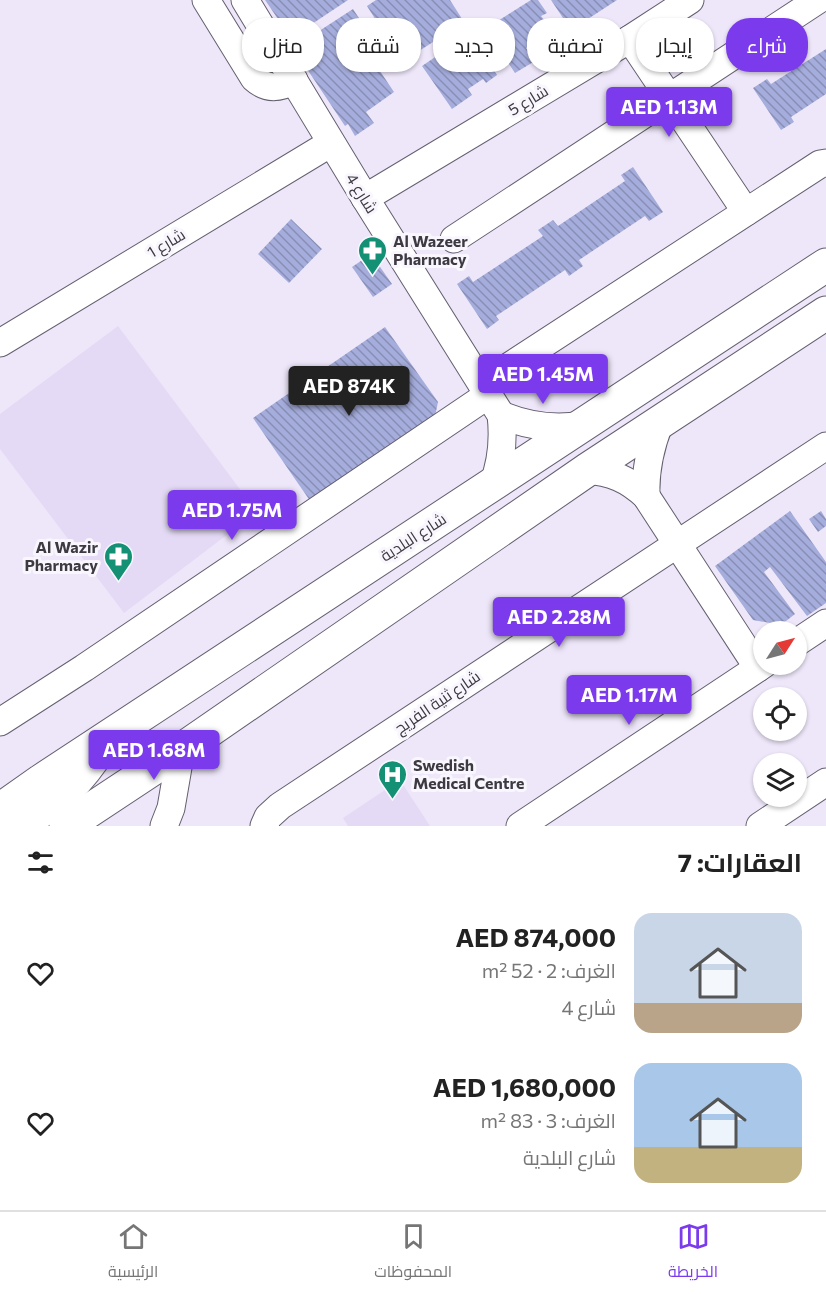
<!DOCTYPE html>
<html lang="ar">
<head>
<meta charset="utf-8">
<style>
	body { margin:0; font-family:Commissioner,Cairo,sans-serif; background:#f6f6f6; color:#222; direction:rtl; height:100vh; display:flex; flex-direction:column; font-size:22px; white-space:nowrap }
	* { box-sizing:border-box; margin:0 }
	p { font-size:20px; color:#767676 }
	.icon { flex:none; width:33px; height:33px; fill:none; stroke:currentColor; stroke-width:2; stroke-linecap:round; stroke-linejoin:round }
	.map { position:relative; height:826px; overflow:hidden; direction:ltr }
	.drawer { display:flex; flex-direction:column; background:#fff; flex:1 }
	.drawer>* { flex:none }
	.hud { position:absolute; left:18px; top:18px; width:790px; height:54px; direction:rtl; display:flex; gap:12px }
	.needle { width:39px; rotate:54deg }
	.controls { position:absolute; left:753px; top:621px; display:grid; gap:12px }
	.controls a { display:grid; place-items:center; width:54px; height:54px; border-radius:50%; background:#fff; box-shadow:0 2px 4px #0004; font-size:30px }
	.price { position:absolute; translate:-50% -51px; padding:0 14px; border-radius:6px; background:#7c3aed; color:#fff; font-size:20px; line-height:39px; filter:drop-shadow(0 2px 3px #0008) }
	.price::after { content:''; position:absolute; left:50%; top:36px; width:18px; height:14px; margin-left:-9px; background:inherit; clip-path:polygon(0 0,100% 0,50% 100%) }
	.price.active { background:#222; color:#fff }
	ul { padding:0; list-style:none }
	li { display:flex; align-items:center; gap:18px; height:150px; padding:0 24px }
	li span { display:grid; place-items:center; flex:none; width:168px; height:120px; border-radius:18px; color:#555 }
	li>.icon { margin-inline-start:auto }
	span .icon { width:72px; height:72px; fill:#fffc; stroke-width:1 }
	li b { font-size:26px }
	h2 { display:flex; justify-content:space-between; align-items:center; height:72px; padding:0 24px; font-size:26px }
	.tag { padding:0 21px; border-radius:24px; background:#fff; box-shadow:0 2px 4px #0004; font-size:21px; line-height:54px }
	.tag.active { background:#7c3aed; color:#fff }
	.dock { display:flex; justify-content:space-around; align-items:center; height:84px; border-top:2px solid #e0e0e0; background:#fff; font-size:16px; color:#767676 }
	.dock a { display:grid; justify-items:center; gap:3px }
	.dock .active { color:#7c3aed }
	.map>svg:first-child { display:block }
</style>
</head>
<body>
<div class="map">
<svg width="826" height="826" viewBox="0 0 826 826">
	<defs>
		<pattern id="building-back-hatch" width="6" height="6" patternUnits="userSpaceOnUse" patternTransform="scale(1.5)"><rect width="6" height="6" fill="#a5addc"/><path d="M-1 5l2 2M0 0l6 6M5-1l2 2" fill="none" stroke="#888eb4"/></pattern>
	</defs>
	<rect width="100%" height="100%" fill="#eee7fa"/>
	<g fill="#e4daf5">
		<polygon points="118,326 257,512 124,613 0,449 0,414"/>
		<polygon points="400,780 430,826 348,826 343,818"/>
	</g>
	<g fill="url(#building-back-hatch)">
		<polygon points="265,0 348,0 291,38"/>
		<polygon points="376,0 450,0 464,22 402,62 367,6"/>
		<polygon points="531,0 538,0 547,13 541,16 553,31 560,26 569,39 554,49 545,36 526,48 535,61 515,73 507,61 511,59 490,26"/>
		<polygon points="551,0 617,0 571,30"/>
		<polygon points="353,9 390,65 380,71 394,92 366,112 374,123 355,136 348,124 345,126 293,48"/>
		<polygon points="469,34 497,75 486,83 483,79 468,89 472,95 452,109 422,66"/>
		<polygon points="826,49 826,94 791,117 794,122 781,130 753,88 767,79 771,84"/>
		<polygon points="633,167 663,212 649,221 645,216 579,260 583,266 569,276 565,270 496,316 499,320 487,329 457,284 469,276 473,282 543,236 538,230 553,220 558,226 625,181 621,175"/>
		<polygon points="291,219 322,249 289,283 258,254"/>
		<polygon points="371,254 392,284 373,297 352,267"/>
		<polygon points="385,327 438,402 433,426 315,508 253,418"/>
		<polygon points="790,511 826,562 826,603 807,616 770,567 764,572 795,614 781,625 753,620 715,566"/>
		<polygon points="821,511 826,519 826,526 818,532 809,519"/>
	</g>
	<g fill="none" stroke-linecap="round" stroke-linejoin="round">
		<defs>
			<g id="minor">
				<path d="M206 0 254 78C267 90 279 89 294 80"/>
				<path d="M245 0 365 198 501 415C504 440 502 461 493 485"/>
				<polyline points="630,39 746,212"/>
				<polyline points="365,198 630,39 690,0"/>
				<polyline points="454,239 818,0"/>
				<polyline points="0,343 331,143"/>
				<polyline points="482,384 820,164 826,163"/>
				<path d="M501 415C528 426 553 430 582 425"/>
				<path d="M587 470C611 472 628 479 646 496L758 668"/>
				<path d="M646 496C645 469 650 447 660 422"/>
				<polyline points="796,643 826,623"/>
				<polyline points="0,722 84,668 488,395"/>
				<polyline points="164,826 171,808 181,750"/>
				<polyline points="264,826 268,817 280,806 826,446"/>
				<polyline points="520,826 764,664"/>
				<polyline points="760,826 826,782"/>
			</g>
			<g id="major">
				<polyline points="0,810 41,781 826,265"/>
				<path d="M19 826C49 806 71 790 92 760"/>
				<polyline points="66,826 181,750 587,470 826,313"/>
			</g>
		</defs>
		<use href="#minor" stroke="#655f6f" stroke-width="29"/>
		<use href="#major" stroke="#655f6f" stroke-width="35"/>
		<use href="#minor" stroke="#fff" stroke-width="27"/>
		<use href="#major" stroke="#fff" stroke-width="33"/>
	</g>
	<defs>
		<symbol id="pharmacy-pin" viewBox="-11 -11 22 30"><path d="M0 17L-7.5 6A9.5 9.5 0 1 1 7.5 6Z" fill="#149075" stroke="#f9f6fe"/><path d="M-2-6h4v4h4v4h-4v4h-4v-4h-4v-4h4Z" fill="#fff"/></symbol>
		<symbol id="hospital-pin" viewBox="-11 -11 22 30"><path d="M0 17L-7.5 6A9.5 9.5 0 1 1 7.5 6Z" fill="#149075" stroke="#f9f6fe"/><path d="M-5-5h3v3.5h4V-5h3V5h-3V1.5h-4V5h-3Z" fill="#fff"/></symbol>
	</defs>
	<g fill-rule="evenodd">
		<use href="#pharmacy-pin" x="356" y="234" width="33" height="45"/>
		<use href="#pharmacy-pin" x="102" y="540" width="33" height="45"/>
		<use href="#hospital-pin" x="376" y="758" width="33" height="45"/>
	</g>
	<g text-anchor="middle" stroke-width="6" stroke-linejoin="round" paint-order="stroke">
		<g font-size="16" fill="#3d3a42" stroke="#f9f6fe">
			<text transform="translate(528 100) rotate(-31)" y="6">شارع 5</text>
			<text transform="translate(362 193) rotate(58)" y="6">شارع 4</text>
			<text transform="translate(166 243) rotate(-31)" y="6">شارع 1</text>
			<text transform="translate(413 537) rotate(-33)" y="6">شارع البلدية</text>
			<text transform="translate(437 702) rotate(-34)" y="6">شارع ثنية الفريج</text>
		</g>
		<g font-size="16" font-weight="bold" fill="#3d3a42" stroke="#f9f6fe" text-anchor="start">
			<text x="393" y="247">Al Wazeer<tspan x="393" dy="18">Pharmacy</tspan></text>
			<text x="98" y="553" text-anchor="end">Al Wazir<tspan x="98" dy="18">Pharmacy</tspan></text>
			<text x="413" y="771">Swedish<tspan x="413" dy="18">Medical Centre</tspan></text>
		</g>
	</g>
</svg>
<div class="controls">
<a><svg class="needle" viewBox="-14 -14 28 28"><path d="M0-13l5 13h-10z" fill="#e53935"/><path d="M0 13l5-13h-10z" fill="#767676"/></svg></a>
<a><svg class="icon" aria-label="locate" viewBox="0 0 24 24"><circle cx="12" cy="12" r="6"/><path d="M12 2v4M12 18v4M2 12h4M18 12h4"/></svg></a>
<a><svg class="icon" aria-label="layers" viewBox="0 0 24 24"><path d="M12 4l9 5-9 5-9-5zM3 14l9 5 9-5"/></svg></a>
</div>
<b class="price" style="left:669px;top:138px">AED 1.13M</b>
<b class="price" style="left:543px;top:405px">AED 1.45M</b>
<b class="price active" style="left:349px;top:417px">AED 874K</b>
<b class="price" style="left:232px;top:541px">AED 1.75M</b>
<b class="price" style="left:559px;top:648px">AED 2.28M</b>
<b class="price" style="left:629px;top:726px">AED 1.17M</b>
<b class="price" style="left:154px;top:781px">AED 1.68M</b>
<div class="hud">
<a class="tag active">شراء</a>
<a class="tag">إيجار</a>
<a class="tag">تصفية</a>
<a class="tag">جديد</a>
<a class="tag">شقة</a>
<a class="tag">منزل</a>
</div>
</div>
<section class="drawer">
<h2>العقارات: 7<svg class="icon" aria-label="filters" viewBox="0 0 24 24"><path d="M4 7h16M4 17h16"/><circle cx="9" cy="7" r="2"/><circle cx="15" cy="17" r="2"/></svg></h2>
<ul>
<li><span style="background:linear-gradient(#c9d6e8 75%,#b9a48a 0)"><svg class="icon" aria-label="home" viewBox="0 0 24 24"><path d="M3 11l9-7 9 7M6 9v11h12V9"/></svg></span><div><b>AED 874,000</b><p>الغرف: 2 · 52 m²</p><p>شارع 4</p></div><svg class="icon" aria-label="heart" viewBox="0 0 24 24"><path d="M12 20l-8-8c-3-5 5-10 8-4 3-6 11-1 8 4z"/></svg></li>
<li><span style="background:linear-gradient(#a9c7e8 70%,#c2b280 0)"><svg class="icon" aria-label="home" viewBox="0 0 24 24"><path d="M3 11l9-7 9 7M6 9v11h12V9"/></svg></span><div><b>AED 1,680,000</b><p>الغرف: 3 · 83 m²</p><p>شارع البلدية</p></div><svg class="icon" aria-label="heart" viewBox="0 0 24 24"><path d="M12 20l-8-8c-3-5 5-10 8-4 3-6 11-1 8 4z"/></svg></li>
</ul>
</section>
<nav class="dock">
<a class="active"><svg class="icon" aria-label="map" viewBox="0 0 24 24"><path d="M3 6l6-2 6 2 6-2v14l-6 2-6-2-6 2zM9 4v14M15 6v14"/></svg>الخريطة</a>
<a><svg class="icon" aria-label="saved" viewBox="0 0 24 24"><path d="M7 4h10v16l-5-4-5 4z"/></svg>المحفوظات</a>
<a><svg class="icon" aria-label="home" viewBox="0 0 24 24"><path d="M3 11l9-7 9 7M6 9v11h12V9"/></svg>الرئيسية</a>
</nav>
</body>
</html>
